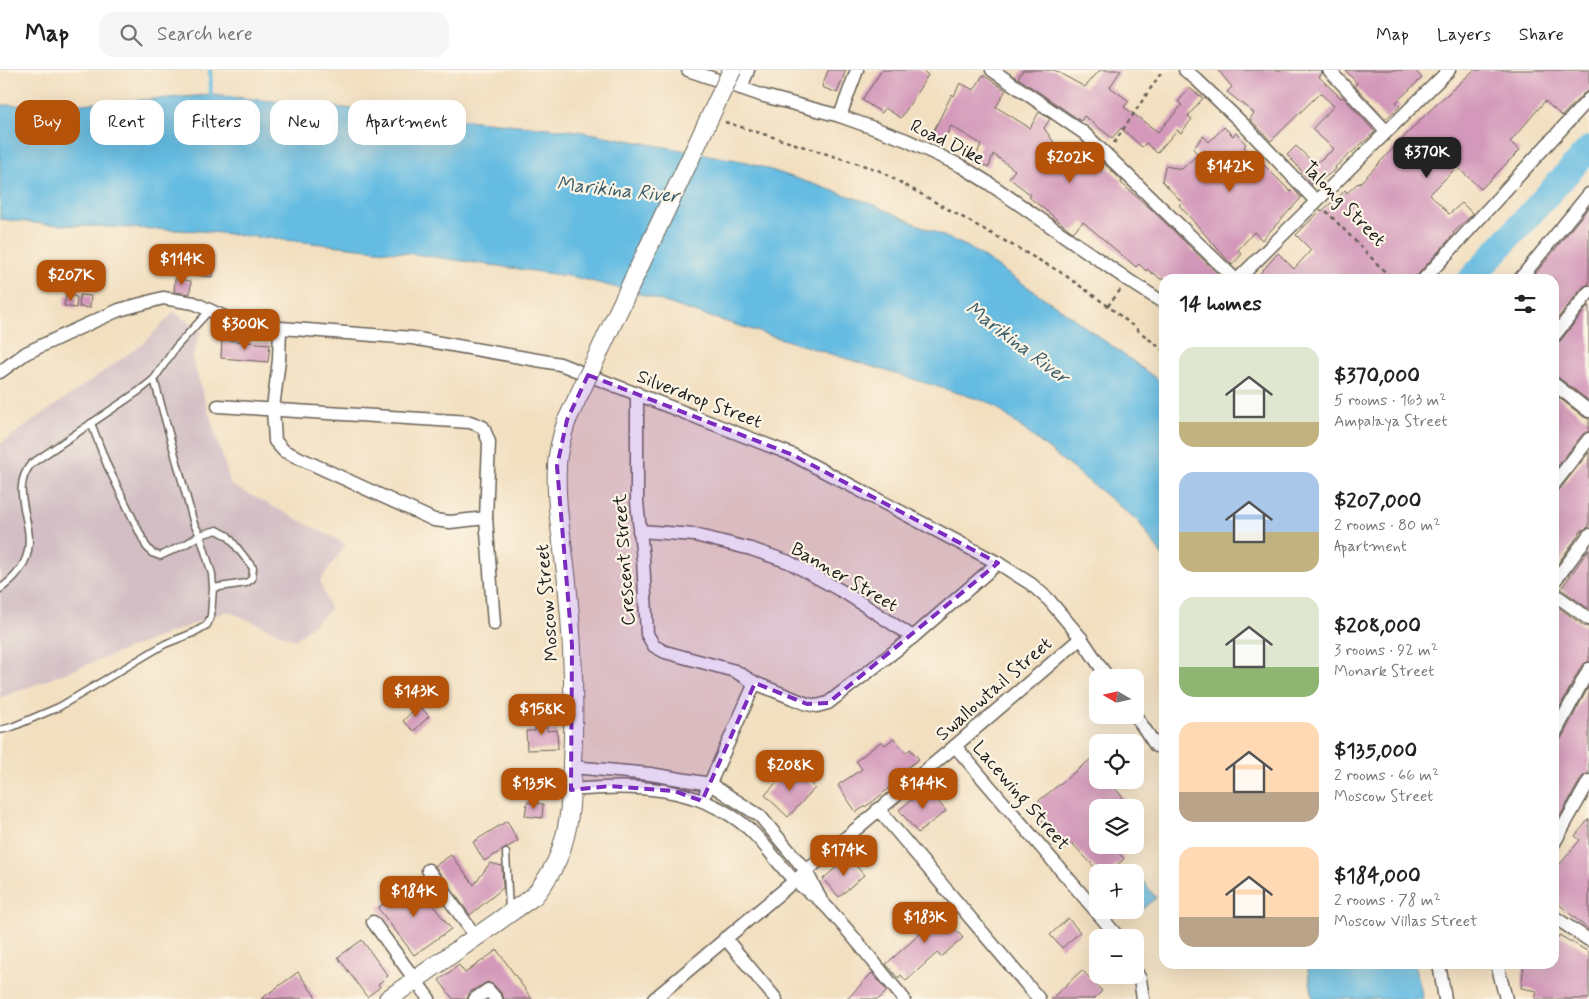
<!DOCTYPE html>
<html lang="en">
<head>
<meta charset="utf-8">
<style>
	body { margin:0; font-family:Mynerve,sans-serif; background:#f6f6f6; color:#222; height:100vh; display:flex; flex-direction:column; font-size:19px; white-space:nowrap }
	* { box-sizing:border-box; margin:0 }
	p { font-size:16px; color:#767676 }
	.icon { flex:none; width:28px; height:28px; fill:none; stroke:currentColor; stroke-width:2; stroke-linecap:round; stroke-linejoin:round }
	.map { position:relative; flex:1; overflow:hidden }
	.drawer { position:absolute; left:1159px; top:204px; width:400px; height:695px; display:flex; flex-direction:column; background:#fff; border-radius:15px; box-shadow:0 5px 20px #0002 }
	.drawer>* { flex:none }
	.hud { position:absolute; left:15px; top:30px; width:475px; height:45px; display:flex; gap:10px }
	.needle { width:32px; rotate:279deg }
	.tools { position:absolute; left:1089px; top:599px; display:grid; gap:10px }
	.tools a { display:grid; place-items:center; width:55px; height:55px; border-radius:10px; background:#fff; box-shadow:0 5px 20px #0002; font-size:25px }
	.price { position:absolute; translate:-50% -42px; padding:0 11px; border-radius:10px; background:#b45309; color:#fff; font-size:16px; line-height:32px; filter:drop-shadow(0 1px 2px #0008) }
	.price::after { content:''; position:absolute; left:50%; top:30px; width:15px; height:11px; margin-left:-8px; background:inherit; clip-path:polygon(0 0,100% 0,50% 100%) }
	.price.on { background:#222; color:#fff }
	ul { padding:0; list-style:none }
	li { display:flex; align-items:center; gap:15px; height:125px; padding:0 20px }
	li span { display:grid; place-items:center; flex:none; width:140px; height:100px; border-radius:15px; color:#555 }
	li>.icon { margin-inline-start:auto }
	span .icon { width:60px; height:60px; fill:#fffc; stroke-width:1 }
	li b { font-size:21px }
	h2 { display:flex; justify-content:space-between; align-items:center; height:60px; padding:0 20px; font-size:21px }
	.pill { padding:0 18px; border-radius:15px; background:#fff; box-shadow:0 5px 20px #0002; font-size:18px; line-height:45px }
	.pill.on { background:#b45309; color:#fff }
	header { display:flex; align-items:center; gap:30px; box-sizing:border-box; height:70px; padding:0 25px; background:#fff; border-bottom:1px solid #e0e0e0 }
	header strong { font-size:24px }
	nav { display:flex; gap:28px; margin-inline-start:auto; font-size:18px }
	.search { width:350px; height:45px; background:#f6f6f6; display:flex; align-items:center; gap:12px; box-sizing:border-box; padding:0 18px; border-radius:15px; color:#767676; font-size:19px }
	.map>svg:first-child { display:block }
</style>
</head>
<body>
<header>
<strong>Map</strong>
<div class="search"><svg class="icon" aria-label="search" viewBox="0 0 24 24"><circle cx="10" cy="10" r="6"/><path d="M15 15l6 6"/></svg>Search here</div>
<nav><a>Map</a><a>Layers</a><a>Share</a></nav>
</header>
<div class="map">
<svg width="1589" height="929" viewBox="0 0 1589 929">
	<rect width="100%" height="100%" fill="#fcf5e5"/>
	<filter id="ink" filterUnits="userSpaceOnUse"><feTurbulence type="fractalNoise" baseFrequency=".02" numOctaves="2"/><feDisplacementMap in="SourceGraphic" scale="10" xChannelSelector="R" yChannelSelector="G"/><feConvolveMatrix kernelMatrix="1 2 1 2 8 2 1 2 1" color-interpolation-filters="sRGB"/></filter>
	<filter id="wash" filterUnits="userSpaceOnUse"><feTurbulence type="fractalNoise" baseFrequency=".0096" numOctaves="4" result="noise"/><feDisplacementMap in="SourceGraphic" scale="20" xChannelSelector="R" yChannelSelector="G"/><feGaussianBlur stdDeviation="1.12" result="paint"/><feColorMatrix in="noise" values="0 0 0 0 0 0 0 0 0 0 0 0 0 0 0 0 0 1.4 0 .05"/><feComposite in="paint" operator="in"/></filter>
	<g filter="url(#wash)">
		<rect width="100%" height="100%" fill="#f2dfc0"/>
		<polygon fill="#d2bec4" points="174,242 201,261 192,288 231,415 346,474 320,511 330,540 295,570 227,541 0,628 0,374 144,273"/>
		<g fill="#65bce2" stroke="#406c7f">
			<polygon points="211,25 578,61 747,92 870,133 968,177 1062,240 1164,314 1164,488 1138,451 991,333 694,242 641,224 575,207 414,184 202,161 44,154 0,149 0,35 65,35"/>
			<polygon points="1136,802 1156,828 1142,839 1135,830"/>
			<polygon points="1307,894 1415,894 1423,929 1313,929"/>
		</g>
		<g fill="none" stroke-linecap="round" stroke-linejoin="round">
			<polyline stroke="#65bce2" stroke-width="4.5" points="210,0 211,25"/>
			<polyline stroke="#65bce2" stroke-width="26" points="1471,209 1589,79"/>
		</g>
		<g id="blocks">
			<g fill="#d398ba">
				<polygon points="828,0 846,0 837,23 822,17"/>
				<polygon points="882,0 922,0 928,5 901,48 885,38 882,43 862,30"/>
				<polygon points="1023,0 1054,0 1085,17 1100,0 1121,0 1110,17 1129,31 1124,37 1158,62 1182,35 1178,32 1189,18 1203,28 1188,46 1192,49 1181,63 1177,60 1157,83 1146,73 1142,77 1121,58 1112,68 1084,46 1081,51 1018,8"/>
				<polygon points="1218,0 1321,0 1322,3 1319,7 1341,28 1343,27 1375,62 1335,97 1336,99 1313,116 1296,94 1287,85 1296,76 1315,94 1334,79 1312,59 1334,36 1320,23 1271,71 1250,49 1254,43 1227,22 1232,17"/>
				<polygon points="1345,0 1415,0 1422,8 1396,32 1400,36 1386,49 1355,16 1357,13"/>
				<polygon points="1474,0 1589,0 1589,20 1583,24 1562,46 1545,31 1510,72 1520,80 1481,119 1457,97 1430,124 1449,144 1462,133 1473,144 1453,163 1454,164 1414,209 1255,209 1278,183 1294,199 1311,180 1296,165 1321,140 1322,141 1331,133 1332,134 1345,120 1347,123 1358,113 1359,114 1427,43"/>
				<polygon points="983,5 1006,20 996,37 1030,58 1039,42 1050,49 1044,58 1064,87 1067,84 1069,86 1079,75 1094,88 1096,86 1122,111 1121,113 1151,139 1223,209 1160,209 1154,203 1153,204 1147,199 1146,201 1139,194 1136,197 1083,152 1073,162 1070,160 1029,127 1031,125 1009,108 1015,100 993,84 989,97 974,92 981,74 951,56 943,72 931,66 952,24 954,26 960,13 974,20"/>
				<polygon points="1224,57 1233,66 1236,63 1246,74 1244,77 1258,91 1259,90 1291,122 1294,119 1301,128 1262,170 1254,162 1238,180 1242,184 1232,195 1179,135 1182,132 1162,111 1165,96 1182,99 1198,84 1193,79 1203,66 1209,72"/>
				<polygon points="1589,137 1589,214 1583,217 1554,253 1554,209 1531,209"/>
				<polygon points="197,185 214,187 212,207 195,205"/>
				<polygon points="175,209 191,211 190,224 174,222"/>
				<polygon points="66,225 77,227 76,238 64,236"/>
				<polygon points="80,225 91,226 90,238 79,237"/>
				<polygon points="1589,235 1589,331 1559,308 1554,306 1554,274 1560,271"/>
				<polygon points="222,270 270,274 268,292 221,288"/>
				<polygon points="1554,324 1584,347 1589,349 1589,361 1583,364 1554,401"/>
				<polygon points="1589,382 1589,457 1582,460 1557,495 1554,492 1554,422 1560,419"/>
				<polygon points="1589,479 1589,539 1561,519"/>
				<polygon points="1554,534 1584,556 1589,557 1589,591 1582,595 1554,648"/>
				<polygon points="1589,616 1589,703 1582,707 1554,757 1554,673 1561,669"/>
				<polygon points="418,635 429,646 414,661 403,651"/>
				<polygon points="547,644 547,661 557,660 558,679 527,680 526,661 535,661 535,645"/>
				<polygon points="894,668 906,683 910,679 919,689 907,698 909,701 891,715 892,716 871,733 856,742 838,715 862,699 856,691 865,684 882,671 885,675"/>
				<polygon points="1091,689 1098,696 1098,710 1108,710 1125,730 1116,738 1098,738 1098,775 1112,775 1124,789 1109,802 1099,802 1072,773 1065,779 1031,737"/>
				<polygon points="792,696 815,718 788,747 765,725"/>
				<polygon points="927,717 946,741 918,763 899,740"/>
				<polygon points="527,732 543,734 542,748 525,746"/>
				<polygon points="1589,749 1589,860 1554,830 1554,788 1560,794 1580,770 1575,766"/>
				<polygon points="507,751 518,771 484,791 473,772"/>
				<polygon points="451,785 474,815 490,793 502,796 503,818 470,845 435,796"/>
				<polygon points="848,787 864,805 839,827 823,809"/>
				<polygon points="414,810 451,859 414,885 378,838"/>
				<polygon points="935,835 963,868 941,887 937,883 906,911 901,905 898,908 886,894 920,864 912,855"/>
				<polygon points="1068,848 1080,862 1062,878 1050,865"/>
				<polygon points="1554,865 1558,868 1559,865 1589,882 1589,929 1535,929 1537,921 1521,918 1524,894 1554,894"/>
				<polygon points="362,870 388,906 378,914 380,917 367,927 338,887"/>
				<polygon points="497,880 532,929 504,929 502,924 494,915 487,912 470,922 467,929 453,929 439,910 459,895 465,903"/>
				<polygon points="1082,900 1102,921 1094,929 1051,929"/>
				<polygon points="298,902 317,929 261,929"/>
				<polygon points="872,903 887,921 879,929 847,929"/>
			</g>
		</g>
	</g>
	<g filter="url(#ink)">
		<use href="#blocks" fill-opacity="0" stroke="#676055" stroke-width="1"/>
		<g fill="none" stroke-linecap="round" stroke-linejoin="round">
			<defs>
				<g id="lane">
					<polyline points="91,353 107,395 146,476 152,483 160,486 186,474 200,465 194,454 154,309"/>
					<path d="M0 519C62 475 0 431 31 394L139 321 154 309 176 277 209 241"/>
					<polyline points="0,660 12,657 59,637 165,574 193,563 207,555 211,546 213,518 212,504 200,465 217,460 228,466 253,498 252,509 246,513 213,518"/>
					<polyline points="506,783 509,840"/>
				</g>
				<g id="street">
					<polyline points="688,0 764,26 840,46 879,60 906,70 961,96 987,112 1128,210 1164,233"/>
					<polyline points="992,0 1084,63 1235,209"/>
					<polyline points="1185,0 1196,9 1244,55 1316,131"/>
					<polyline points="1329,0 1386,61"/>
					<polyline points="741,18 748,0"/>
					<polyline points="840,46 857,0"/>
					<polyline points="1238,209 1449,0"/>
					<polyline points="1424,209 1589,29"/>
					<polyline points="1520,209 1589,124"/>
					<polyline points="280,259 279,290 273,338 275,371 284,381 434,450 450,452 486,448"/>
					<polyline points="1554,266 1589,222"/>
					<polyline points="0,302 26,283 77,259 119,240 163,228 194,233 242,255 412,268 560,294 793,385 998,493 1031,514 1049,530 1081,568 1108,608"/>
					<polyline points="1554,314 1589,341"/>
					<polyline points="637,323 637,432 643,489 647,564 654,576 665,582 735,601 755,613 807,634 817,636 828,633 913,567 998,493"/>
					<polyline points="218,336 470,352 483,357 489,372 486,448 494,554"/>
					<polyline points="1554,414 1589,369"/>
					<polyline points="639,461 695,465 751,479 789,492 847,524 913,567"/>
					<polyline points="1554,512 1589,465"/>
					<polyline points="1554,524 1589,549"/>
					<polyline points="1135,645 1156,676"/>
					<polyline points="1554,665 1589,599"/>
					<polyline points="955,676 1119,868"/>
					<polyline points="572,697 650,704 710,714 760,746 806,801 820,828"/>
					<path d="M571 720C634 714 697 715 748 758 765 773 777 793 793 809 802 818 814 824 823 833 852 863 877 897 904 929"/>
					<polyline points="706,722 755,613"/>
					<polyline points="878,739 1039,929"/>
					<polyline points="1554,773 1589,711"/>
					<polyline points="428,800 476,867"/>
					<polyline points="1554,847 1589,870"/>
					<polyline points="373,852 429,929"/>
					<polyline points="725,868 776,929"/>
					<polyline points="1439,894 1445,929"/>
					<polyline points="1497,894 1506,929"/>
					<polyline points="1135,900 1140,909 1143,929"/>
					<polyline points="475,929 488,920 496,929"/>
					<polyline points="654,929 955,676 1081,568"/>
				</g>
				<path id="secondary" d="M388 929 534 826C547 810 558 793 563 773 571 748 571 720 572 694 575 633 573 572 567 512 563 474 555 435 557 398 557 381 562 365 567 350"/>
			</defs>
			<use href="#lane" stroke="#676055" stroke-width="9"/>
			<use href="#street" stroke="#676055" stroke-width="15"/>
			<use href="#secondary" stroke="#676055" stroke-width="20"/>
			<g stroke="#676055" stroke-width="2.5" stroke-dasharray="4 4" stroke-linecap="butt">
				<polyline points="725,52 878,100 1062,203 1108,236 1164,281"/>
				<polyline points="1114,73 1163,0"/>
				<polyline points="1326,141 1392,209"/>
				<polyline points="1108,236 1121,219"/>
			</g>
			<use href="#lane" stroke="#fff" stroke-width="6"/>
			<use href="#street" stroke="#fff" stroke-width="12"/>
			<use href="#secondary" stroke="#fff" stroke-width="18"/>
			<defs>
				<polyline id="secondary-bridge" points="567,350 732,0"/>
			</defs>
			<use href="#secondary-bridge" stroke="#676055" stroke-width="20" stroke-linecap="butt"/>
			<use href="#secondary-bridge" stroke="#fff" stroke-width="18"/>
		</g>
	</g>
	<path fill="#7b2cbf" fill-opacity="0.2" stroke="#7b2cbf" stroke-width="4" stroke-dasharray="10 6" stroke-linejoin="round" d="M588 305 793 385 998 493 828 633 807 634 755 613 702 731 674 721 610 716 571 720 572 575 557 396 567 350Z"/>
	<g text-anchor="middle" stroke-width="4.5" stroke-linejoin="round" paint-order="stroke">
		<g font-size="19" fill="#1c1c1c" stroke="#fcf5e5">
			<text transform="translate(948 71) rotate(26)" y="7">Road Dike</text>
			<text transform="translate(1345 133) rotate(46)" y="7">Talong Street</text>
			<text transform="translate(700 328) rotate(21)" y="7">Silverdrop Street</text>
			<text transform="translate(623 490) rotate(-94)" y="7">Crescent Street</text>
			<text transform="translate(845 506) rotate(30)" y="7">Banner Street</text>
			<text transform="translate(546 533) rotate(-95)" y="7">Moscow Street</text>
			<text transform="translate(993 618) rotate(-41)" y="7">Swallowtail Street</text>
			<text transform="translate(1022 725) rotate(49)" y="7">Lacewing Street</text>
		</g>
		<g font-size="20" font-style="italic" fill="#395c6b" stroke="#fcf5e5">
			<text transform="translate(618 119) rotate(6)" y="7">Marikina River</text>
			<text transform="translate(1018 272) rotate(37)" y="7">Marikina River</text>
		</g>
	</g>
</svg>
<div class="tools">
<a><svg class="needle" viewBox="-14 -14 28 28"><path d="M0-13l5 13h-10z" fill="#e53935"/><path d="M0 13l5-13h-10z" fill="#767676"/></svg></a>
<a><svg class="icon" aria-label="locate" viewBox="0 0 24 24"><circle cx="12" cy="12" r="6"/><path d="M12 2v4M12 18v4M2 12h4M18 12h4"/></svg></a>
<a><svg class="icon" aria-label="layers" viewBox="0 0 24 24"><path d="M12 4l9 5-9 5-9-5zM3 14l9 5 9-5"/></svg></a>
<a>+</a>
<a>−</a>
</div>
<b class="price on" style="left:1427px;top:109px">$370K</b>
<b class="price" style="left:1070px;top:114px">$202K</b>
<b class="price" style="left:1230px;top:123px">$142K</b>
<b class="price" style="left:182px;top:216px">$114K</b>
<b class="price" style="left:71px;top:232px">$207K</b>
<b class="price" style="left:245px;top:281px">$300K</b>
<b class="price" style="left:416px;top:648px">$143K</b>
<b class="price" style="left:542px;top:666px">$158K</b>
<b class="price" style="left:790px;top:722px">$208K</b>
<b class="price" style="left:534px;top:740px">$135K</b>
<b class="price" style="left:923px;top:740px">$144K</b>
<b class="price" style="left:844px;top:807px">$174K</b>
<b class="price" style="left:414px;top:848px">$184K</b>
<b class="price" style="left:925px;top:874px">$183K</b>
<div class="hud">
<a class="pill on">Buy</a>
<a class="pill">Rent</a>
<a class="pill">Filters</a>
<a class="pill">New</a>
<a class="pill">Apartment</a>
</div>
<section class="drawer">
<h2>14 homes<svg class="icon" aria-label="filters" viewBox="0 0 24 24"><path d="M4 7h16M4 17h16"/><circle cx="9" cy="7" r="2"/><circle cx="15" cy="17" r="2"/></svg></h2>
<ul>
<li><span style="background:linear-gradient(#dfe7d0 75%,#c2b280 0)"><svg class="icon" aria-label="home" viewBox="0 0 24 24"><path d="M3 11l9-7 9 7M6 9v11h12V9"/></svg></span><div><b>$370,000</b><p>5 rooms · 163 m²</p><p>Ampalaya Street</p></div></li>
<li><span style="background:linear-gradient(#a9c7e8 60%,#c2b280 0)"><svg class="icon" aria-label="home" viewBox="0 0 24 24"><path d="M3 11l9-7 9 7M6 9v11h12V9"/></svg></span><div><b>$207,000</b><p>2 rooms · 80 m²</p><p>Apartment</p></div></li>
<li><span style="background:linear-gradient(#dfe7d0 70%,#8fb573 0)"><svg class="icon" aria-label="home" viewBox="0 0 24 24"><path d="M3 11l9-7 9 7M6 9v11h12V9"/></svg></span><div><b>$208,000</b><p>3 rooms · 92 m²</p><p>Monark Street</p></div></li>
<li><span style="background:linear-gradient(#ffd9b3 70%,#b9a48a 0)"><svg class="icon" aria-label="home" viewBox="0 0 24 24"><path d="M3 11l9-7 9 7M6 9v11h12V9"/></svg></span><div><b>$135,000</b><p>2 rooms · 66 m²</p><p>Moscow Street</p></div></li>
<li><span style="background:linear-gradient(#ffd9b3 70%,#b9a48a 0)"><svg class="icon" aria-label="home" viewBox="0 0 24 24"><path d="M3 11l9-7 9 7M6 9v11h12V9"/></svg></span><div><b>$184,000</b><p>2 rooms · 78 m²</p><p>Moscow Villas Street</p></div></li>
</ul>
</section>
</div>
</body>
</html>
